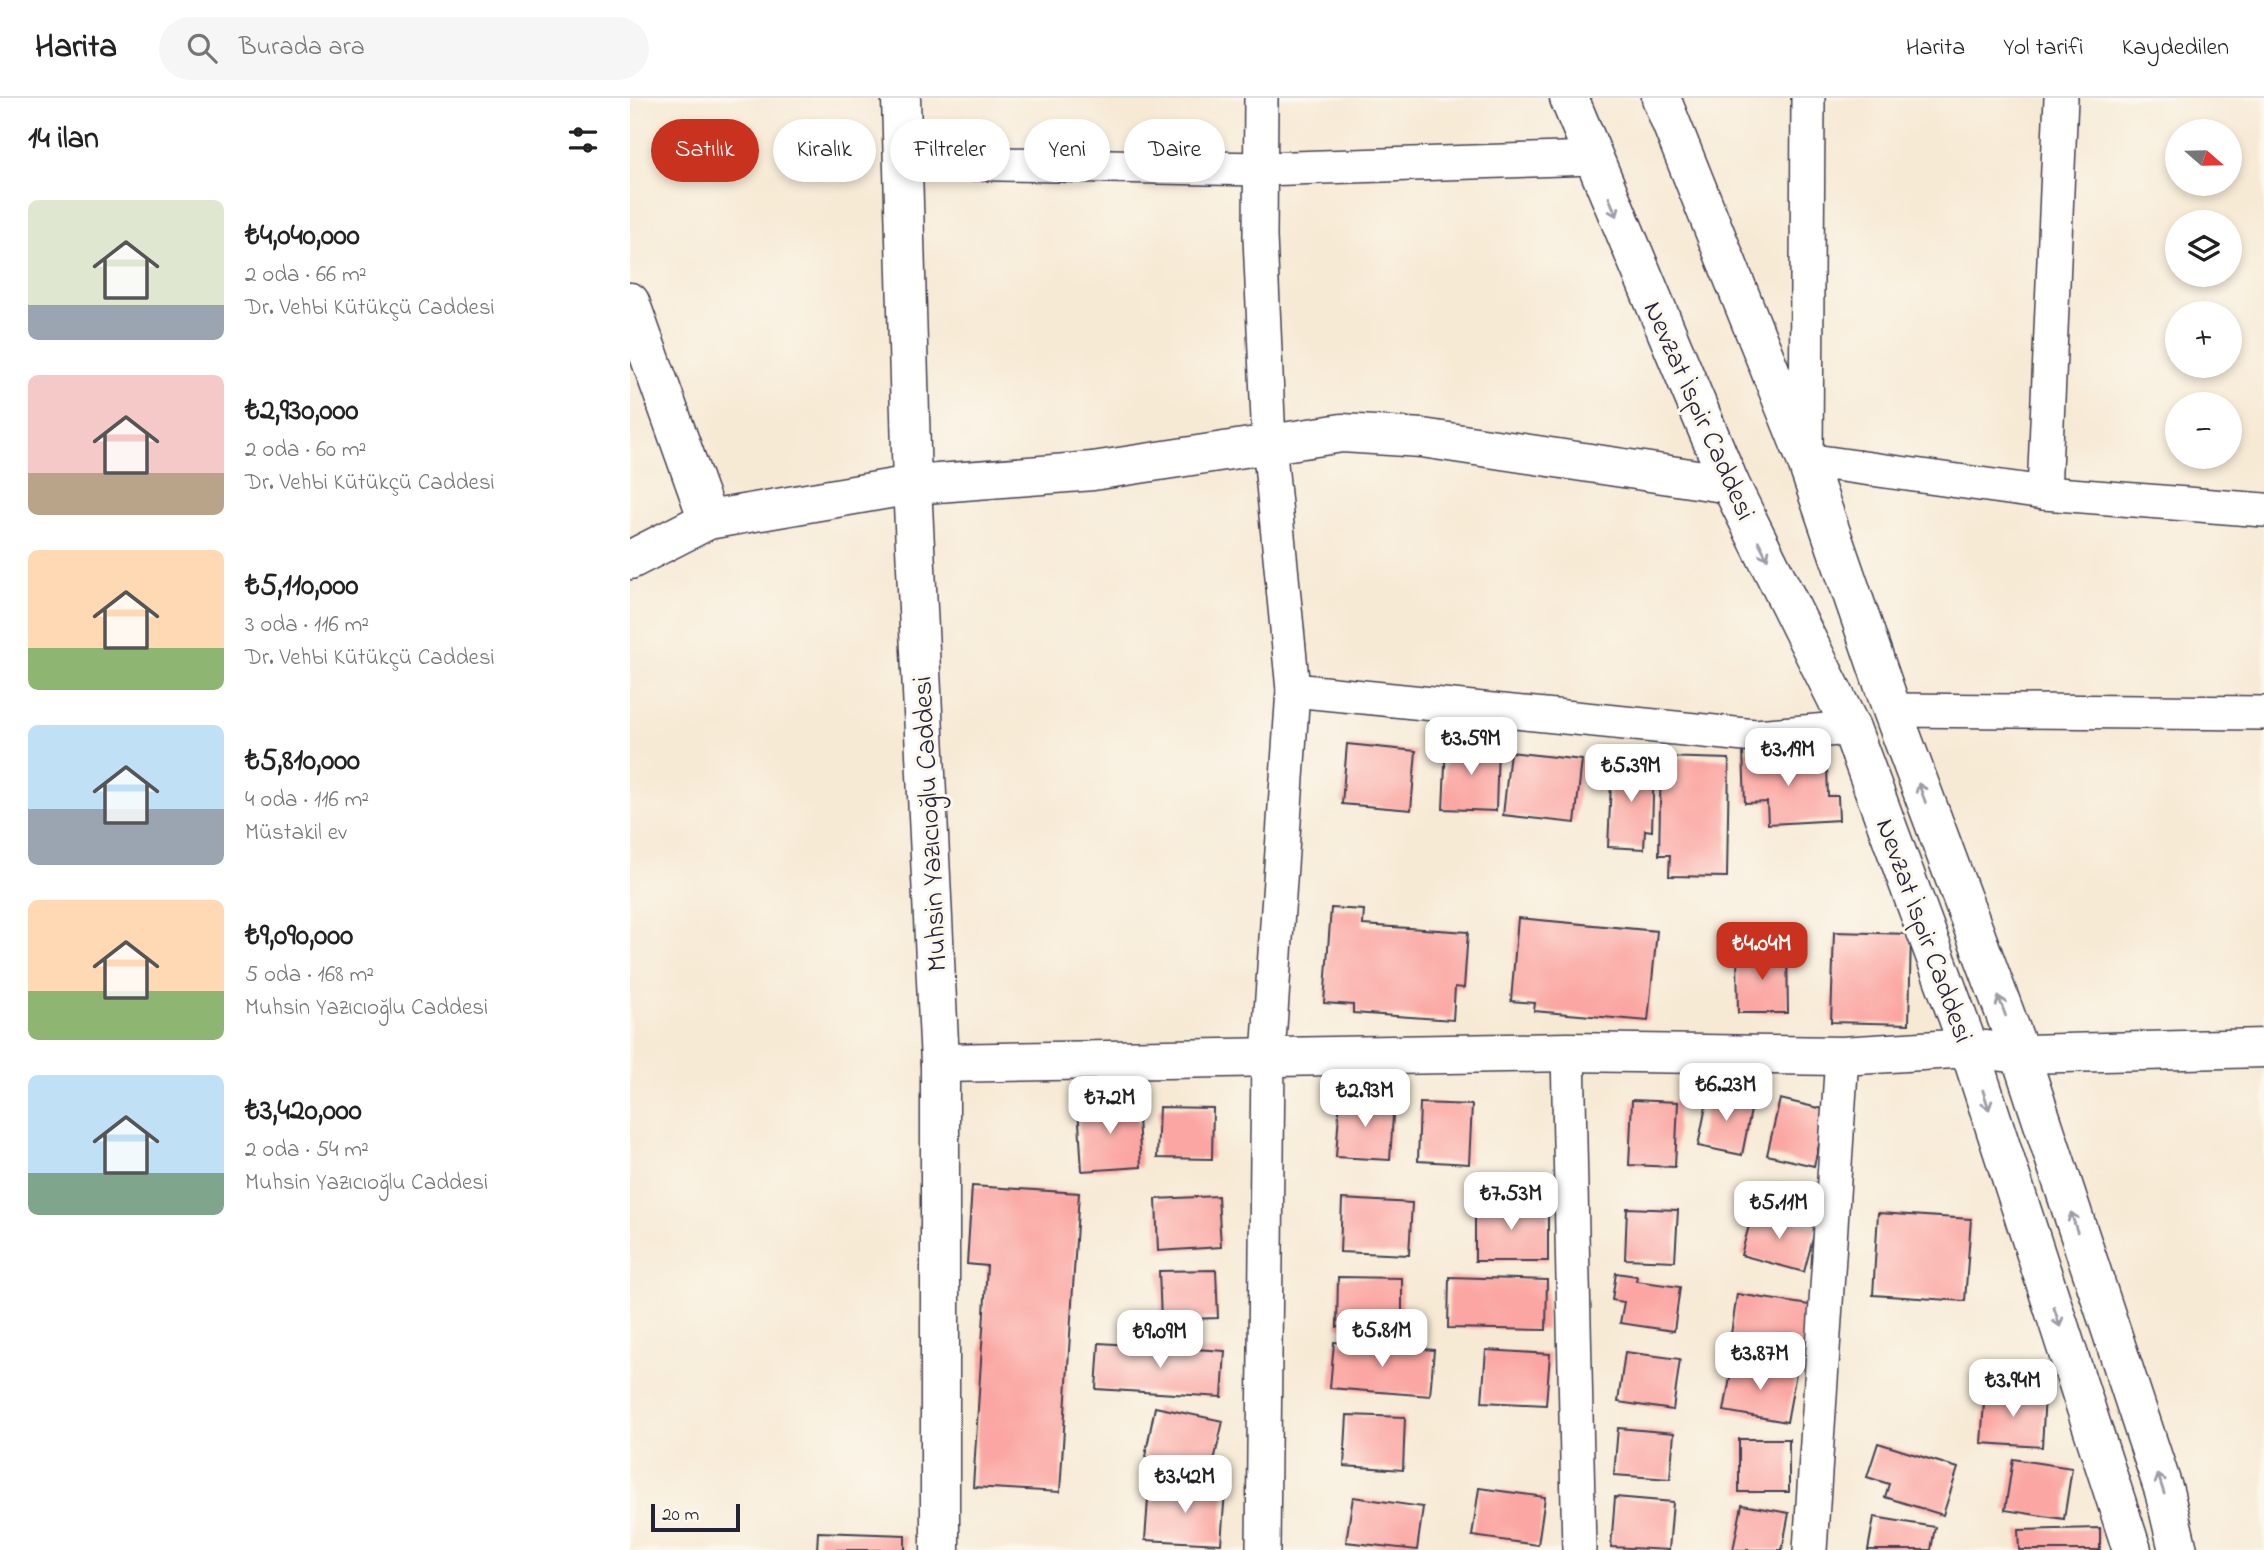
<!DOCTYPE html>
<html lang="tr">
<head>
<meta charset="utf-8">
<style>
	body { margin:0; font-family:"Indie Flower",sans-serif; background:#f6f6f6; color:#222; height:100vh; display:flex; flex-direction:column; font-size:26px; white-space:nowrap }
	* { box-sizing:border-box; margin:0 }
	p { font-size:23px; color:#767676 }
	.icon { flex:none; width:38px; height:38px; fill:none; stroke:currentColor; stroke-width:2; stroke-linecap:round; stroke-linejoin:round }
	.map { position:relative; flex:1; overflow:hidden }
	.details { display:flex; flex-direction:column; background:#fff; width:630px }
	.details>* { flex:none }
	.banner { position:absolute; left:21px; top:21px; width:665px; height:63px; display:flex; gap:14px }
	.needle { width:46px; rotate:110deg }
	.buttons { position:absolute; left:1535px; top:21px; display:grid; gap:14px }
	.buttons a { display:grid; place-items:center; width:77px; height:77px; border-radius:50%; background:#fff; box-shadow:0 4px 10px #0003; font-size:35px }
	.scale { position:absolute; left:21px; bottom:18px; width:89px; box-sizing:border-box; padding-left:7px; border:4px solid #22223b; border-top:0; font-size:19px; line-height:24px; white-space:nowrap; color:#22223b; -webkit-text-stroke:5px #fbf7ec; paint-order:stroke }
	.price { position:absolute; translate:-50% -60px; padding:0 16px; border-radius:14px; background:#fff; color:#222; font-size:23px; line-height:46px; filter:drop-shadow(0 2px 4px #0008) }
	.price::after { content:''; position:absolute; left:50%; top:42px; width:21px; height:16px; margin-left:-10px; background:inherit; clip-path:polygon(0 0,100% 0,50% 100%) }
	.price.active { background:#c8321e; color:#fff }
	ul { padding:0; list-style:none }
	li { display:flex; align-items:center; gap:21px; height:175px; padding:0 28px }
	li span { display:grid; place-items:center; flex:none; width:196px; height:140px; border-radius:10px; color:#555 }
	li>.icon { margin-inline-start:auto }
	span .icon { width:84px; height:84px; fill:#fffc; stroke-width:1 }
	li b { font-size:30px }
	h2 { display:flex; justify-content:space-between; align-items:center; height:84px; padding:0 28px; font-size:30px }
	.chip { padding:0 24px; border-radius:32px; background:#fff; box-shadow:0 4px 10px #0003; font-size:24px; line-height:63px }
	.chip.active { background:#c8321e; color:#fff }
	header { display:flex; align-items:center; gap:42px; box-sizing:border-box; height:98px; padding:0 35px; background:#fff; border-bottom:2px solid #e0e0e0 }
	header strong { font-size:33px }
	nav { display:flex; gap:38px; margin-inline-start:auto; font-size:24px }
	.search { width:490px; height:63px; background:#f6f6f6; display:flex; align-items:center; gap:18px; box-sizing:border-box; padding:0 24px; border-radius:38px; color:#767676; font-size:26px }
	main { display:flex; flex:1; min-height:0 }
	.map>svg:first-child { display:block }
</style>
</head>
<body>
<header>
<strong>Harita</strong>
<div class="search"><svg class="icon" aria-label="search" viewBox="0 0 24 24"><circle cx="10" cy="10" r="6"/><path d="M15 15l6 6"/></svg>Burada ara</div>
<nav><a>Harita</a><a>Yol tarifi</a><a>Kaydedilen</a></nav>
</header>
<main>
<section class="details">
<h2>14 ilan<svg class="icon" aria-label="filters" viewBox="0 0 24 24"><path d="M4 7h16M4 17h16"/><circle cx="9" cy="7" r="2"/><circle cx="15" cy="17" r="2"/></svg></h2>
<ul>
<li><span style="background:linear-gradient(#dfe7d0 75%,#9aa5b1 0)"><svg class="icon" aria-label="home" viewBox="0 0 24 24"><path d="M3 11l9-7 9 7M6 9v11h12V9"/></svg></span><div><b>₺4,040,000</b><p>2 oda · 66 m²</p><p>Dr. Vehbi Kütükçü Caddesi</p></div></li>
<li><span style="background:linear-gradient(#f6c9c9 70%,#b9a48a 0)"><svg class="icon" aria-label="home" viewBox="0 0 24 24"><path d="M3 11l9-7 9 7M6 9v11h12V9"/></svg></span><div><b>₺2,930,000</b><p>2 oda · 60 m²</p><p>Dr. Vehbi Kütükçü Caddesi</p></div></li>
<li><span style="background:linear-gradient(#ffd9b3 70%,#8fb573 0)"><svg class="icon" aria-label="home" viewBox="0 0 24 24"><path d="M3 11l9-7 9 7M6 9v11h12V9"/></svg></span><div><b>₺5,110,000</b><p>3 oda · 116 m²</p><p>Dr. Vehbi Kütükçü Caddesi</p></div></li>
<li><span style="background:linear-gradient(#bfe0f5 60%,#9aa5b1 0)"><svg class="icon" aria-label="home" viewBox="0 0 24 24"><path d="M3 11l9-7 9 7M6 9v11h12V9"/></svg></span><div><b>₺5,810,000</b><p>4 oda · 116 m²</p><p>Müstakil ev</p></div></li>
<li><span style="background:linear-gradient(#ffd9b3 65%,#8fb573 0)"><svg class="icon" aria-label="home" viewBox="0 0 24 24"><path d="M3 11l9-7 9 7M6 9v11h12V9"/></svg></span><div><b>₺9,090,000</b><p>5 oda · 168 m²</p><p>Muhsin Yazıcıoğlu Caddesi</p></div></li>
<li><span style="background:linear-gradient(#bfe0f5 70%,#7fa58c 0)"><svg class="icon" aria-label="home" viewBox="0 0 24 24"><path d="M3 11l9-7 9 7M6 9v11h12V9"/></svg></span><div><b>₺3,420,000</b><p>2 oda · 54 m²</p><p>Muhsin Yazıcıoğlu Caddesi</p></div></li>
</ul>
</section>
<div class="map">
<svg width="1634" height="1452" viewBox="0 0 1634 1452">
	<rect width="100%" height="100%" fill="#fbf7ec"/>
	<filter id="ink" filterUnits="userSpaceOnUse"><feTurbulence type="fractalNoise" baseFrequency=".0143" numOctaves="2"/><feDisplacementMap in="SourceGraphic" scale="14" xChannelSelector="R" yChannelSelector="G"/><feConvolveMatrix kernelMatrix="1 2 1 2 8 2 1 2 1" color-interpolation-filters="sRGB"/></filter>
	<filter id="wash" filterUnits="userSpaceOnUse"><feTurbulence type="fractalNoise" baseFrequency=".00686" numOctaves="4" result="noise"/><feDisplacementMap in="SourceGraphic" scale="28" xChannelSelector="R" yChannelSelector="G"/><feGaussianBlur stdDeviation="1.57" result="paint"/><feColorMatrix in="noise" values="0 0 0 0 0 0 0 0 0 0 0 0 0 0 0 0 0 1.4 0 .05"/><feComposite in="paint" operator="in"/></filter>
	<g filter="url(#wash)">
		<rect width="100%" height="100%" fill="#f7ead5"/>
		<g id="blocks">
			<g fill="#fba6a2">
				<polygon points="717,646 786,653 781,712 712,706"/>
				<polygon points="816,646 868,647 866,713 813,711"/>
				<polygon points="1161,651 1161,671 1197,670 1198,698 1208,698 1209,722 1138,726 1137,704 1115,705 1113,653"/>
				<polygon points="880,654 952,662 945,725 873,717"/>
				<polygon points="1031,659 1099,661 1097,779 1039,778 1040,757 1029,757"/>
				<polygon points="982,663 1024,665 1022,733 1015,732 1014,751 978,749"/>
				<polygon points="701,810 734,812 733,827 838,834 834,890 825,889 823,922 723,915 723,907 694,905"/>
				<polygon points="888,820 1027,833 1018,923 904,913 905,905 881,903"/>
				<polygon points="1204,834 1281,836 1279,926 1201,924"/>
				<polygon points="1107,853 1157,853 1158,915 1108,915"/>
				<polygon points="1079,993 1123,1002 1112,1057 1068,1048"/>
				<polygon points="710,999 764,1003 760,1062 706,1059"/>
				<polygon points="1150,1001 1197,1012 1184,1068 1137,1057"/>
				<polygon points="1002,1002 1048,1004 1045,1069 999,1067"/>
				<polygon points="507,1004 511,1069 452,1073 448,1008"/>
				<polygon points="790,1005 842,1007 839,1066 788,1063"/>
				<polygon points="529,1009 583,1010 582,1061 527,1060"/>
				<polygon points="342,1088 449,1095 430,1394 343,1389 357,1168 337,1166"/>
				<polygon points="588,1098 591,1149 528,1153 526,1101"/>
				<polygon points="712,1101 782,1105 779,1157 710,1154"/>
				<rect x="845" y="1106" width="73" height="57"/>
				<polygon points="997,1110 1048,1112 1045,1163 995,1161"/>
				<polygon points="1123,1113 1186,1129 1174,1174 1111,1157"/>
				<polygon points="1248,1115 1341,1121 1335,1203 1243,1197"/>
				<polygon points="586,1172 588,1220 531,1222 529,1173"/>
				<polygon points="986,1175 1007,1178 1006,1183 1050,1189 1044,1233 990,1225 994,1204 982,1202"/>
				<polygon points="708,1179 772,1180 772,1230 707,1229"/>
				<polygon points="819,1179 917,1182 916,1232 818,1230"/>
				<polygon points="1107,1196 1186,1208 1179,1256 1100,1243"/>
				<polygon points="704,1244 804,1252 800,1298 700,1290"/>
				<polygon points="469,1245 595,1253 592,1299 466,1291"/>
				<polygon points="856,1252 920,1256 916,1307 852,1304"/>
				<polygon points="995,1254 1050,1261 1043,1312 988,1304"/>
				<polygon points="1103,1263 1166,1275 1157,1324 1094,1313"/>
				<polygon points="1355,1292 1415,1296 1412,1349 1351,1345"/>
				<polygon points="525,1309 593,1323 582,1372 515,1359"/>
				<polygon points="717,1317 775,1319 773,1372 714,1368"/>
				<polygon points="988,1330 1044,1335 1040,1381 984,1377"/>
				<rect x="1109" y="1341" width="50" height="53"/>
				<polygon points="1248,1345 1328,1370 1313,1417 1255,1399 1259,1386 1237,1379"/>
				<polygon points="1383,1361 1442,1370 1434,1421 1375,1412"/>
				<polygon points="519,1388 595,1393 591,1446 515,1442"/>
				<polygon points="849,1390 915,1399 908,1447 842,1438"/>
				<polygon points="723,1399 793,1409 787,1452 716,1444"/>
				<polygon points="985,1399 1043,1404 1039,1452 981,1449"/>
				<polygon points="1112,1407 1159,1415 1152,1452 1103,1452"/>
				<polygon points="1244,1419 1305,1429 1301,1452 1238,1452"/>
				<polygon points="1470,1430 1470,1452 1389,1452 1388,1432"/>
				<polygon points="188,1434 275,1437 275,1452 187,1452"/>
			</g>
		</g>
	</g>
	<g filter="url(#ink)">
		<use href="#blocks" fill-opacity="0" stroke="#424052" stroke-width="2"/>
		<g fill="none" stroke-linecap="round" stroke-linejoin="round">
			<defs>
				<g id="street">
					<polyline points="631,0 630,139 639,345 663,592 638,958 633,1452"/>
					<polyline points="1178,0 1176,362 1414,395 1634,412"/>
					<polyline points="272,64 630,71 963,60"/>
					<polyline points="1414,395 1431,0"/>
					<polyline points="663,592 1125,638 1221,630"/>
					<polyline points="1262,612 1634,615"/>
					<polyline points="938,954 949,1452"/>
					<polyline points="1180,1452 1212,958"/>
				</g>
				<g id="secondary">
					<polyline points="271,0 282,387 310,965 310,1452"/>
					<polyline points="939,0 1100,386 1221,630 1339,950 1502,1452"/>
					<polyline points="1031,0 1176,362 1262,612 1390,956 1534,1393 1548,1452"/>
					<polyline points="0,204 78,422"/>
					<polyline points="0,462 78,422 282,387 463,373 712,335 792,340 1100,386"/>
					<polyline points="310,965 938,954 1212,958 1339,950 1390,956 1634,950"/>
				</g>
			</defs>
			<use href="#street" stroke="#424052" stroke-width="36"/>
			<use href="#secondary" stroke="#424052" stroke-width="41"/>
			<use href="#street" stroke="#fff" stroke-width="33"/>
			<use href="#secondary" stroke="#fff" stroke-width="38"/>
		</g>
		<defs><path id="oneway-shaft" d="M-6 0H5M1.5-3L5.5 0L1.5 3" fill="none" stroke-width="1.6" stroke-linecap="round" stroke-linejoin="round" transform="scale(1.75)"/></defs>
		<g stroke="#9c9ca7">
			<use href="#oneway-shaft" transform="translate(983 109) rotate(67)"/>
			<use href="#oneway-shaft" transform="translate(1133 452) rotate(63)"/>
			<use href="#oneway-shaft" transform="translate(1292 695) rotate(-110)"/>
			<use href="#oneway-shaft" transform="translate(1372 908) rotate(-110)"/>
			<use href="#oneway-shaft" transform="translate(1356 1002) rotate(72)"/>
			<use href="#oneway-shaft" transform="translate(1444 1124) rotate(-108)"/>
			<use href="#oneway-shaft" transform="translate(1427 1219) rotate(72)"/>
			<use href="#oneway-shaft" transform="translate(1531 1386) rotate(-108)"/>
		</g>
	</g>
	<g text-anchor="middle" stroke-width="6" stroke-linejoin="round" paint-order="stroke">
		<g font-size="28" fill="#22223b" stroke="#fbf7ec">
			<text transform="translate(1071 312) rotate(66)" y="10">Nevzat İspir Caddesi</text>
			<text transform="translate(298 726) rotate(-93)" y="10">Muhsin Yazıcıoğlu Caddesi</text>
			<text transform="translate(1296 832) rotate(70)" y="10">Nevzat İspir Caddesi</text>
		</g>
	</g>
</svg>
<div class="buttons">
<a><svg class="needle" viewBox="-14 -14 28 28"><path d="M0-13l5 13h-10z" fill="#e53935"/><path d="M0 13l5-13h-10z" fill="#767676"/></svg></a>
<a><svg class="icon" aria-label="layers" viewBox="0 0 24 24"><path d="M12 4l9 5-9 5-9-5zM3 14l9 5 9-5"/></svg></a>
<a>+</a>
<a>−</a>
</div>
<div class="scale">20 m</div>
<b class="price" style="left:841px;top:679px">₺3.59M</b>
<b class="price" style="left:1158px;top:690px">₺3.19M</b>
<b class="price" style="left:1001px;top:706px">₺5.39M</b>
<b class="price active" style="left:1132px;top:884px">₺4.04M</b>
<b class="price" style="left:1096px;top:1025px">₺6.23M</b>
<b class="price" style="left:735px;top:1031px">₺2.93M</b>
<b class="price" style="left:480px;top:1038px">₺7.2M</b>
<b class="price" style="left:881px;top:1134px">₺7.53M</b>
<b class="price" style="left:1149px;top:1143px">₺5.11M</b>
<b class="price" style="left:752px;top:1271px">₺5.81M</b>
<b class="price" style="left:530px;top:1272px">₺9.09M</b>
<b class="price" style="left:1130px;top:1294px">₺3.87M</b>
<b class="price" style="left:1383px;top:1321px">₺3.94M</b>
<b class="price" style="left:555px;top:1417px">₺3.42M</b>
<div class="banner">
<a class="chip active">Satılık</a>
<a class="chip">Kiralık</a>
<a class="chip">Filtreler</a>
<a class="chip">Yeni</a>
<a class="chip">Daire</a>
</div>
</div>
</main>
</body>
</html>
